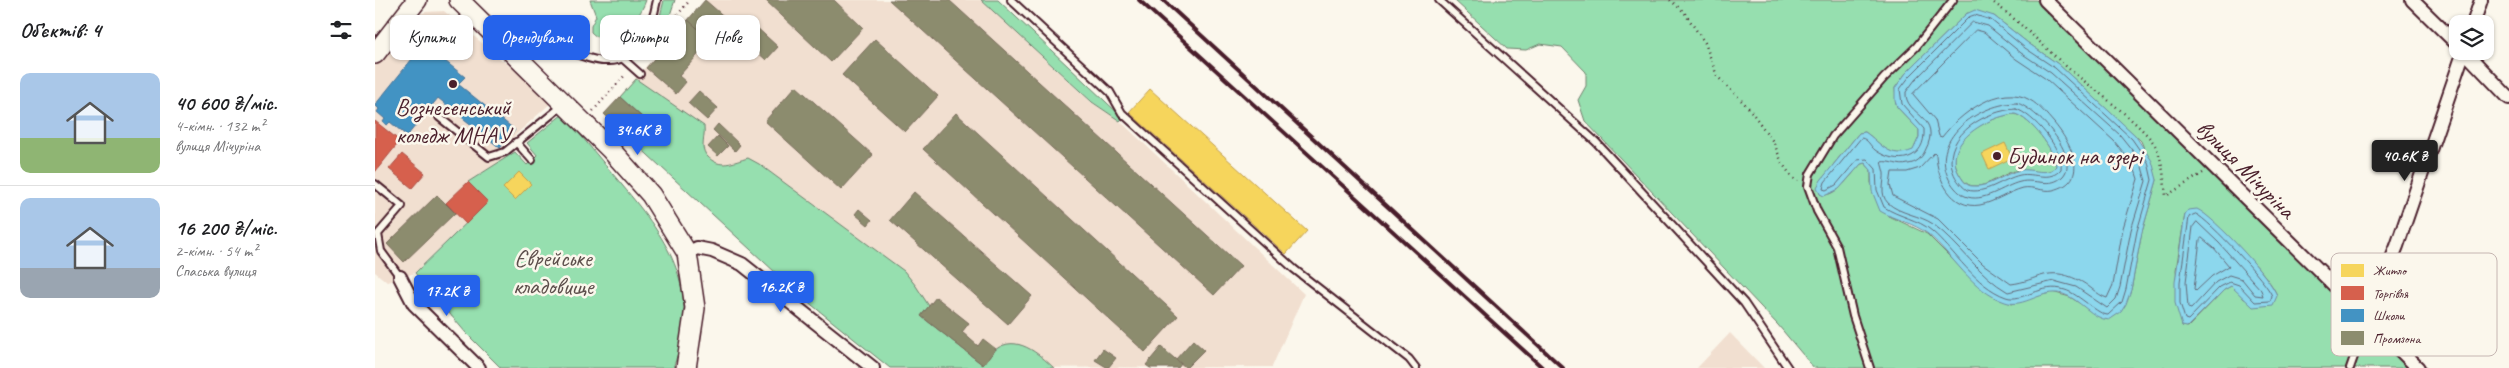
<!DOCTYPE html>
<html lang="uk">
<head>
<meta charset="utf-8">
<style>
	body { margin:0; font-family:Caveat,sans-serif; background:#f6f6f6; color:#202124; height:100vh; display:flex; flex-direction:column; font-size:19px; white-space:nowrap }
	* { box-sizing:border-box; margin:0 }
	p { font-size:16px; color:#757577 }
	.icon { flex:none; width:28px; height:28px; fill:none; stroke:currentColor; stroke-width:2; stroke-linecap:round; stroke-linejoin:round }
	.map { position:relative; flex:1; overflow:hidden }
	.side { display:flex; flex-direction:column; background:#fff; width:375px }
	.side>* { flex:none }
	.top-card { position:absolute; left:15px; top:15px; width:475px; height:45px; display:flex; gap:10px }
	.buttons { position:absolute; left:2074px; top:15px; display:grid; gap:10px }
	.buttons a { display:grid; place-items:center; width:45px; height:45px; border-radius:10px; background:#fff; box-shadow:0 1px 4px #0004; font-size:25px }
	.price { position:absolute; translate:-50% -42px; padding:0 11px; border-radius:5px; background:#2563eb; color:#fff; font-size:16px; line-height:32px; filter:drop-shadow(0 1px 2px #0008) }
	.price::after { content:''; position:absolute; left:50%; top:30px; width:15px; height:11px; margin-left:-8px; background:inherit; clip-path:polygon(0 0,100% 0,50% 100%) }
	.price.on { background:#222; color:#fff }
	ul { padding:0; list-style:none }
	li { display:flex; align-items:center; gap:15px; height:125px; padding:0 20px }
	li+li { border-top:1px solid #e0e0e0 }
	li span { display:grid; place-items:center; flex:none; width:140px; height:100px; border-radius:10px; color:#555 }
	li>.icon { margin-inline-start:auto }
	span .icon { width:60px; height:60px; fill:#fffc; stroke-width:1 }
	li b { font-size:21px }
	h2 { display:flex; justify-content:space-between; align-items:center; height:60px; padding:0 20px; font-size:21px }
	.chip { padding:0 18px; border-radius:10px; background:#fff; box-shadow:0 1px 4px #0004; font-size:18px; line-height:45px }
	.chip.on { background:#2563eb; color:#fff }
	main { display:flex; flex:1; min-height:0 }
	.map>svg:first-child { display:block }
</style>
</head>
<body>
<main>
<section class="side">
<h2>Об’єктів: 4<svg class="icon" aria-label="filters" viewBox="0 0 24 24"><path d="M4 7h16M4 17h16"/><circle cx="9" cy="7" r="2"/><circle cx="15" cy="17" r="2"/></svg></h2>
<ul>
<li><span style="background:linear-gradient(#a9c7e8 65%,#8fb573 0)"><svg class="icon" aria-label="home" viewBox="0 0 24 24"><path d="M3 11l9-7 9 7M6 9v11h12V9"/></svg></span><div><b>40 600 ₴/міс.</b><p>4-кімн. · 132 m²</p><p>вулиця Мічуріна</p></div></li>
<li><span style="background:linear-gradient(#a9c7e8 70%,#9aa5b1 0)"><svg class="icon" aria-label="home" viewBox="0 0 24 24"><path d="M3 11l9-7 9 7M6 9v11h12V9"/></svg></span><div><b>16 200 ₴/міс.</b><p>2-кімн. · 54 m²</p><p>Спаська вулиця</p></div></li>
</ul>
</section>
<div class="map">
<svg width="2134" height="368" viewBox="0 0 2134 368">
	<rect width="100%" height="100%" fill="#fbf7ec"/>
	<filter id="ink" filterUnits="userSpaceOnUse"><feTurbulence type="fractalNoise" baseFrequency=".02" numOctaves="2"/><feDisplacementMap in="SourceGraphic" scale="10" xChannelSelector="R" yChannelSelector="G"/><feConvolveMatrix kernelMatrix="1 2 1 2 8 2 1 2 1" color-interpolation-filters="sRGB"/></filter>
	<g filter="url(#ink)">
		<g fill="#f1dfd0">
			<polygon points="330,0 606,0 716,102 745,121 929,294 897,367 515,368 427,297 229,114"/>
			<polygon points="69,11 177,102 126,148 134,156 93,182 113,202 40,273 12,282 0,272 0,66 41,16 50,12"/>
			<polygon points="1355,333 1389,368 1322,368"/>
		</g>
		<g fill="#96dfaf" stroke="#707f6d" fill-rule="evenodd">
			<path d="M215 0H271C264 20 239 56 216 32V26L221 16Z"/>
			<polygon points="289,0 300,0 291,27 281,33"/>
			<polygon points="606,0 623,0 748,118 745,121 717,102"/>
			<path d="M1079 0H1661L2037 368H1439L1403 325 1210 121 1203 100 1211 86V72L1187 47 1165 44 1151 50 1132 49ZM1592 13 1619 16 1653 43 1683 64 1766 141 1782 180 1767 232 1756 290 1714 309 1695 297 1677 292 1637 304 1619 297 1596 278 1552 234 1514 216 1496 183V170L1490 163 1486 164C1477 173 1460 200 1445 194L1458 165 1484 133 1490 132C1506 143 1514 160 1538 151L1544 137V130L1522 107 1520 88 1531 73ZM1827 212C1844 227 1897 277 1902 296L1869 299 1861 289 1856 286 1849 290 1813 327 1807 326 1801 270 1810 214Z"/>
			<path d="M261 79 329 126C330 134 328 138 328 146 328 149 330 154 332 156 345 170 358 162 373 158L384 164 529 271 541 286 554 306 546 316 608 365C612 361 615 354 620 350 641 333 664 354 679 368H515L427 297 260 143 276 125 245 97Z"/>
			<path d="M188 114C208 138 227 161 247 185 295 242 327 291 298 368H126L91 333 40 273 113 202 93 182 140 152 152 165 162 155 152 143Z"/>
			<path d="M1640 114C1656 119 1680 150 1681 166 1673 177 1656 169 1645 170 1629 171 1614 188 1598 186 1591 185 1587 179 1584 174 1566 141 1614 116 1640 114Z"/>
		</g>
		<g fill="#8cd7ed" stroke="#728d9f" fill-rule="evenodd">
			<path d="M1600 10 1619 16 1653 43 1683 64 1760 135 1777 161 1782 180 1767 232 1756 290 1751 304 1746 312 1734 320C1717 319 1705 299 1688 294 1667 288 1649 309 1630 302 1597 291 1578 255 1553 234 1539 223 1520 220 1505 211L1497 191 1496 170 1490 163 1486 164 1464 189 1449 196 1445 194 1442 187 1446 180 1484 133 1490 132C1506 143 1514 160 1538 150L1544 137V130L1522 107 1520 101V88L1531 73 1591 14ZM1640 114C1655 118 1680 150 1681 166 1673 177 1657 168 1645 170 1630 173 1614 188 1598 186 1592 186 1589 182 1586 177 1563 144 1613 116 1640 114Z"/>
			<path d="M1822 209C1838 216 1898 280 1902 296L1898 305 1878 307 1856 286 1849 290 1812 327 1807 326 1800 303V282L1810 214 1813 210Z"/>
		</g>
		<g fill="#f6d55c" stroke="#c29e4d">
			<polygon points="185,21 198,27 193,40 179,34"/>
			<polygon points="775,89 932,231 911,254 754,112"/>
			<polygon points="1630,143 1637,158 1614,169 1607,154"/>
			<polygon points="144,172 156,184 140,200 128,188"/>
		</g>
		<g fill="#d6604d" stroke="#ac4c43">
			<polygon points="0,121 25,141 0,172"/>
			<polygon points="27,154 50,173 37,188 14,169"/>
			<polygon points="93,182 113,202 91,224 71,203"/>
		</g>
		<polygon fill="#4393c3" stroke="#457095" points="45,49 56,58 60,53 90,77 83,84 140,130 125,148 63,98 32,136 15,122 12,125 8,122 10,119 2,112 4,109 0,105"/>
		<g fill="#8c8c6e" stroke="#786b5a">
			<polygon points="330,0 353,20 336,40 313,20"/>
			<polygon points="390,0 459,0 488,28 456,62"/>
			<polygon points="514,0 574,0 866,266 839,295"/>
			<polygon points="313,20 336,40 304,76 311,82 301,94 271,68"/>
			<polygon points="379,25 403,47 391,60 367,38"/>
			<polygon points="500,39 563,96 530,132 467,75"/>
			<polygon points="421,86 498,155 466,190 390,121"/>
			<polygon points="324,91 343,108 332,120 313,103"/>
			<polygon points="245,97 276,126 260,143 229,114"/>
			<polygon points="581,113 803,316 770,352 548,149"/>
			<polygon points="343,124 365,145 360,151 338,130"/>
			<polygon points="343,136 353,146 343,156 333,147"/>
			<polygon points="539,192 657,296 633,324 515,220"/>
			<polygon points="62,195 80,213 29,262 12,244"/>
			<polygon points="484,209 497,220 493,225 480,214"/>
			<polygon points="561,297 594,323 587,332 603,346 608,339 621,349 608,365 546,316"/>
			<polygon points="818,340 829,350 811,368 801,359"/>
			<polygon points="786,347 806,364 803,368 775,368 771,365"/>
			<polygon points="728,349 741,358 733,368 720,360"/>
		</g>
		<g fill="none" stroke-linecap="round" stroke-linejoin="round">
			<g stroke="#646979" stroke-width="1">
				<path d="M1600 15 1616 20 1650 48 1680 68 1757 139 1773 162 1777 180 1762 231 1751 289 1747 302 1733 315C1723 315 1704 294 1690 290 1667 282 1647 303 1631 297 1600 286 1580 251 1557 231 1543 219 1524 217 1509 207L1502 190 1501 169 1492 159 1482 160 1461 185 1451 190 1448 189 1450 182 1486 138C1493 139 1495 146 1500 150 1522 166 1551 160 1549 129L1527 104 1525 89 1535 76 1594 17Z"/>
				<path d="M1598 22 1613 26 1646 53 1676 73 1745 135 1765 160 1771 181 1756 230 1745 287 1741 299 1732 308 1701 287 1679 281 1633 292C1603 275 1586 245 1558 224 1545 215 1525 214 1513 203 1504 194 1510 182 1509 173 1508 169 1507 165 1506 162 1515 160 1524 167 1533 164 1541 163 1546 159 1550 151 1569 115 1529 116 1531 92L1540 80Z"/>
				<path d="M1601 30 1609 32 1641 59 1671 79 1739 141 1758 164 1763 179 1748 228 1738 285 1732 298C1722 295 1713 284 1703 280 1672 265 1663 281 1636 284L1608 264 1563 219 1518 196 1515 185 1517 172H1532L1545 168 1559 153 1561 155C1562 178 1576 210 1605 205 1620 202 1633 192 1648 188 1658 186 1668 192 1678 190 1717 181 1695 142 1679 123 1672 115 1664 105 1655 100 1625 82 1584 115 1567 137L1564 136 1560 120 1538 94Z"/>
				<path d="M1642 103C1661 108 1706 156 1688 176 1676 189 1659 178 1645 182 1628 186 1608 204 1590 196 1583 193 1576 184 1573 177 1555 136 1607 103 1642 103Z"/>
				<path d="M1641 109C1658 114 1689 150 1686 169 1675 183 1659 172 1645 175 1627 179 1611 195 1592 190 1585 185 1579 177 1577 168 1569 134 1612 110 1641 109Z"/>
				<path d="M1821 214C1834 220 1893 283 1897 296L1895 301 1880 302 1864 285 1855 282 1845 287 1813 320 1810 319 1805 303V282L1814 217Z"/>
				<polygon points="1822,222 1844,243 1886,290 1888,296 1880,295 1867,279 1854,275 1841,282 1816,309 1813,308 1811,282 1818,227"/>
				<polygon points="1827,238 1839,248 1854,266 1837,276 1821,291 1819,289 1825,240"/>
			</g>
			<defs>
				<g id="lane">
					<polyline points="636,0 735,92 747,113 919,269 1034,359 1041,368"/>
					<polyline points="1064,0 1221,142 1369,303 1413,368"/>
					<path d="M120 27C142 34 164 41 186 48 200 53 216 61 230 61 264 63 277 27 282 0"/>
					<polyline points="247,58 265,74"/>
					<polyline points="64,117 114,157 130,152 187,106"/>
					<polyline points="141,142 157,160"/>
					<polyline points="0,184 27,206 3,234 6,251 25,277"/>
					<polyline points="1495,368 1478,316 1462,247 1442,211 1433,186 1435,174 1458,136 1509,78 1541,47 1578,0"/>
					<polyline points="1975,368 1992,320"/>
				</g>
				<g id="street">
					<polyline points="1670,0 2043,368"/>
					<polyline points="2037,0 2082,44"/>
					<polyline points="2098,24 2106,0"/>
					<polyline points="2089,51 2134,98"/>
					<polyline points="312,253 322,248 337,251 367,264 498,368"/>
					<polyline points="25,277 39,304 104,368"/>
					<polyline points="1992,320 2022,246 2089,51"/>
				</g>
				<g id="secondary">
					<polyline points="84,0 235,149 276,195 312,253 320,308 311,368"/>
					<polyline points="0,54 42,0"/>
				</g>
			</defs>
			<use href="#lane" stroke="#4a1f2b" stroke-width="10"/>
			<use href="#street" stroke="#4a1f2b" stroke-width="16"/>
			<use href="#secondary" stroke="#4a1f2b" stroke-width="22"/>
			<g stroke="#4a1f2b" stroke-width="2.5" stroke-dasharray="1 4" stroke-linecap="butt">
				<polyline points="1295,0 1309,12 1330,43 1342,76 1373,107 1399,143 1407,163 1417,177 1423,181"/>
				<path d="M1615 0C1643 20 1667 45 1693 68 1713 85 1771 127 1781 147 1788 162 1789 179 1791 196L1828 173"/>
				<polyline points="282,39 290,46"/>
				<polyline points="280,42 315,0"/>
				<polyline points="218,111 251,74"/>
			</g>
			<use href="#lane" stroke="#fbf7ec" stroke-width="6"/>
			<use href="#street" stroke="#fbf7ec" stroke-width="12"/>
			<use href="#secondary" stroke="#fbf7ec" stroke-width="19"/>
			<g stroke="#4a1f2b" stroke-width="4">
				<polyline points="764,0 1168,368"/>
				<polyline points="788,0 1188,368"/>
			</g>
		</g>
	</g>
	<g fill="#4a1f2b" stroke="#fbf7ec" stroke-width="2">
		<circle cx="78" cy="84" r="5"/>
		<circle cx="1622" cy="156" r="5"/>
	</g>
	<g text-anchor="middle" stroke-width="5" stroke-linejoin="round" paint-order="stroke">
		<g font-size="24" fill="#4a1f2b" stroke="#fbf7ec">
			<text x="78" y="115">Вознесенський<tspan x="78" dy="28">коледж МНАУ</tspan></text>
			<text x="1632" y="164" text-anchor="start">Будинок на озері</text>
		</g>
		<g font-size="24" fill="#4a1f2b" stroke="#fbf7ec">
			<text transform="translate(1871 169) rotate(45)" y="8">вулиця Мічуріна</text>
		</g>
		<g font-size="24" fill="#5d4f4c" stroke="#fbf7ec">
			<text x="178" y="266">Єврейське<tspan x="178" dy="28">кладовище</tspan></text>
		</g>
	</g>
	<rect x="1956" y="253" width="166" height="103" rx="8" fill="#fbf7ec" stroke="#c6b6b2" stroke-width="1"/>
	<rect x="1966" y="264" width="23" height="13" fill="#f6d55c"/>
	<rect x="1966" y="286" width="23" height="14" fill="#d6604d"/>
	<rect x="1966" y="309" width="23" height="13" fill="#4393c3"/>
	<rect x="1966" y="331" width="23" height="14" fill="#8c8c6e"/>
	<g font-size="14" fill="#4a1f2b">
		<text x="1998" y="275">Житло</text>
		<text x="1998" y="298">Торгівля</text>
		<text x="1998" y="320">Школи</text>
		<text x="1998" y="343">Промзона</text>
	</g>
</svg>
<div class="buttons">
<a><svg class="icon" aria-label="layers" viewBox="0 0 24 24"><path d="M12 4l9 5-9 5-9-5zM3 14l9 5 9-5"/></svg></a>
</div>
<b class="price" style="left:263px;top:156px">34.6K ₴</b>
<b class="price on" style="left:2030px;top:182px">40.6K ₴</b>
<b class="price" style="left:406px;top:313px">16.2K ₴</b>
<b class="price" style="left:72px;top:317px">17.2K ₴</b>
<div class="top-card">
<a class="chip">Купити</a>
<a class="chip on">Орендувати</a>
<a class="chip">Фільтри</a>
<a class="chip">Нове</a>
</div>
</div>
</main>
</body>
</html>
